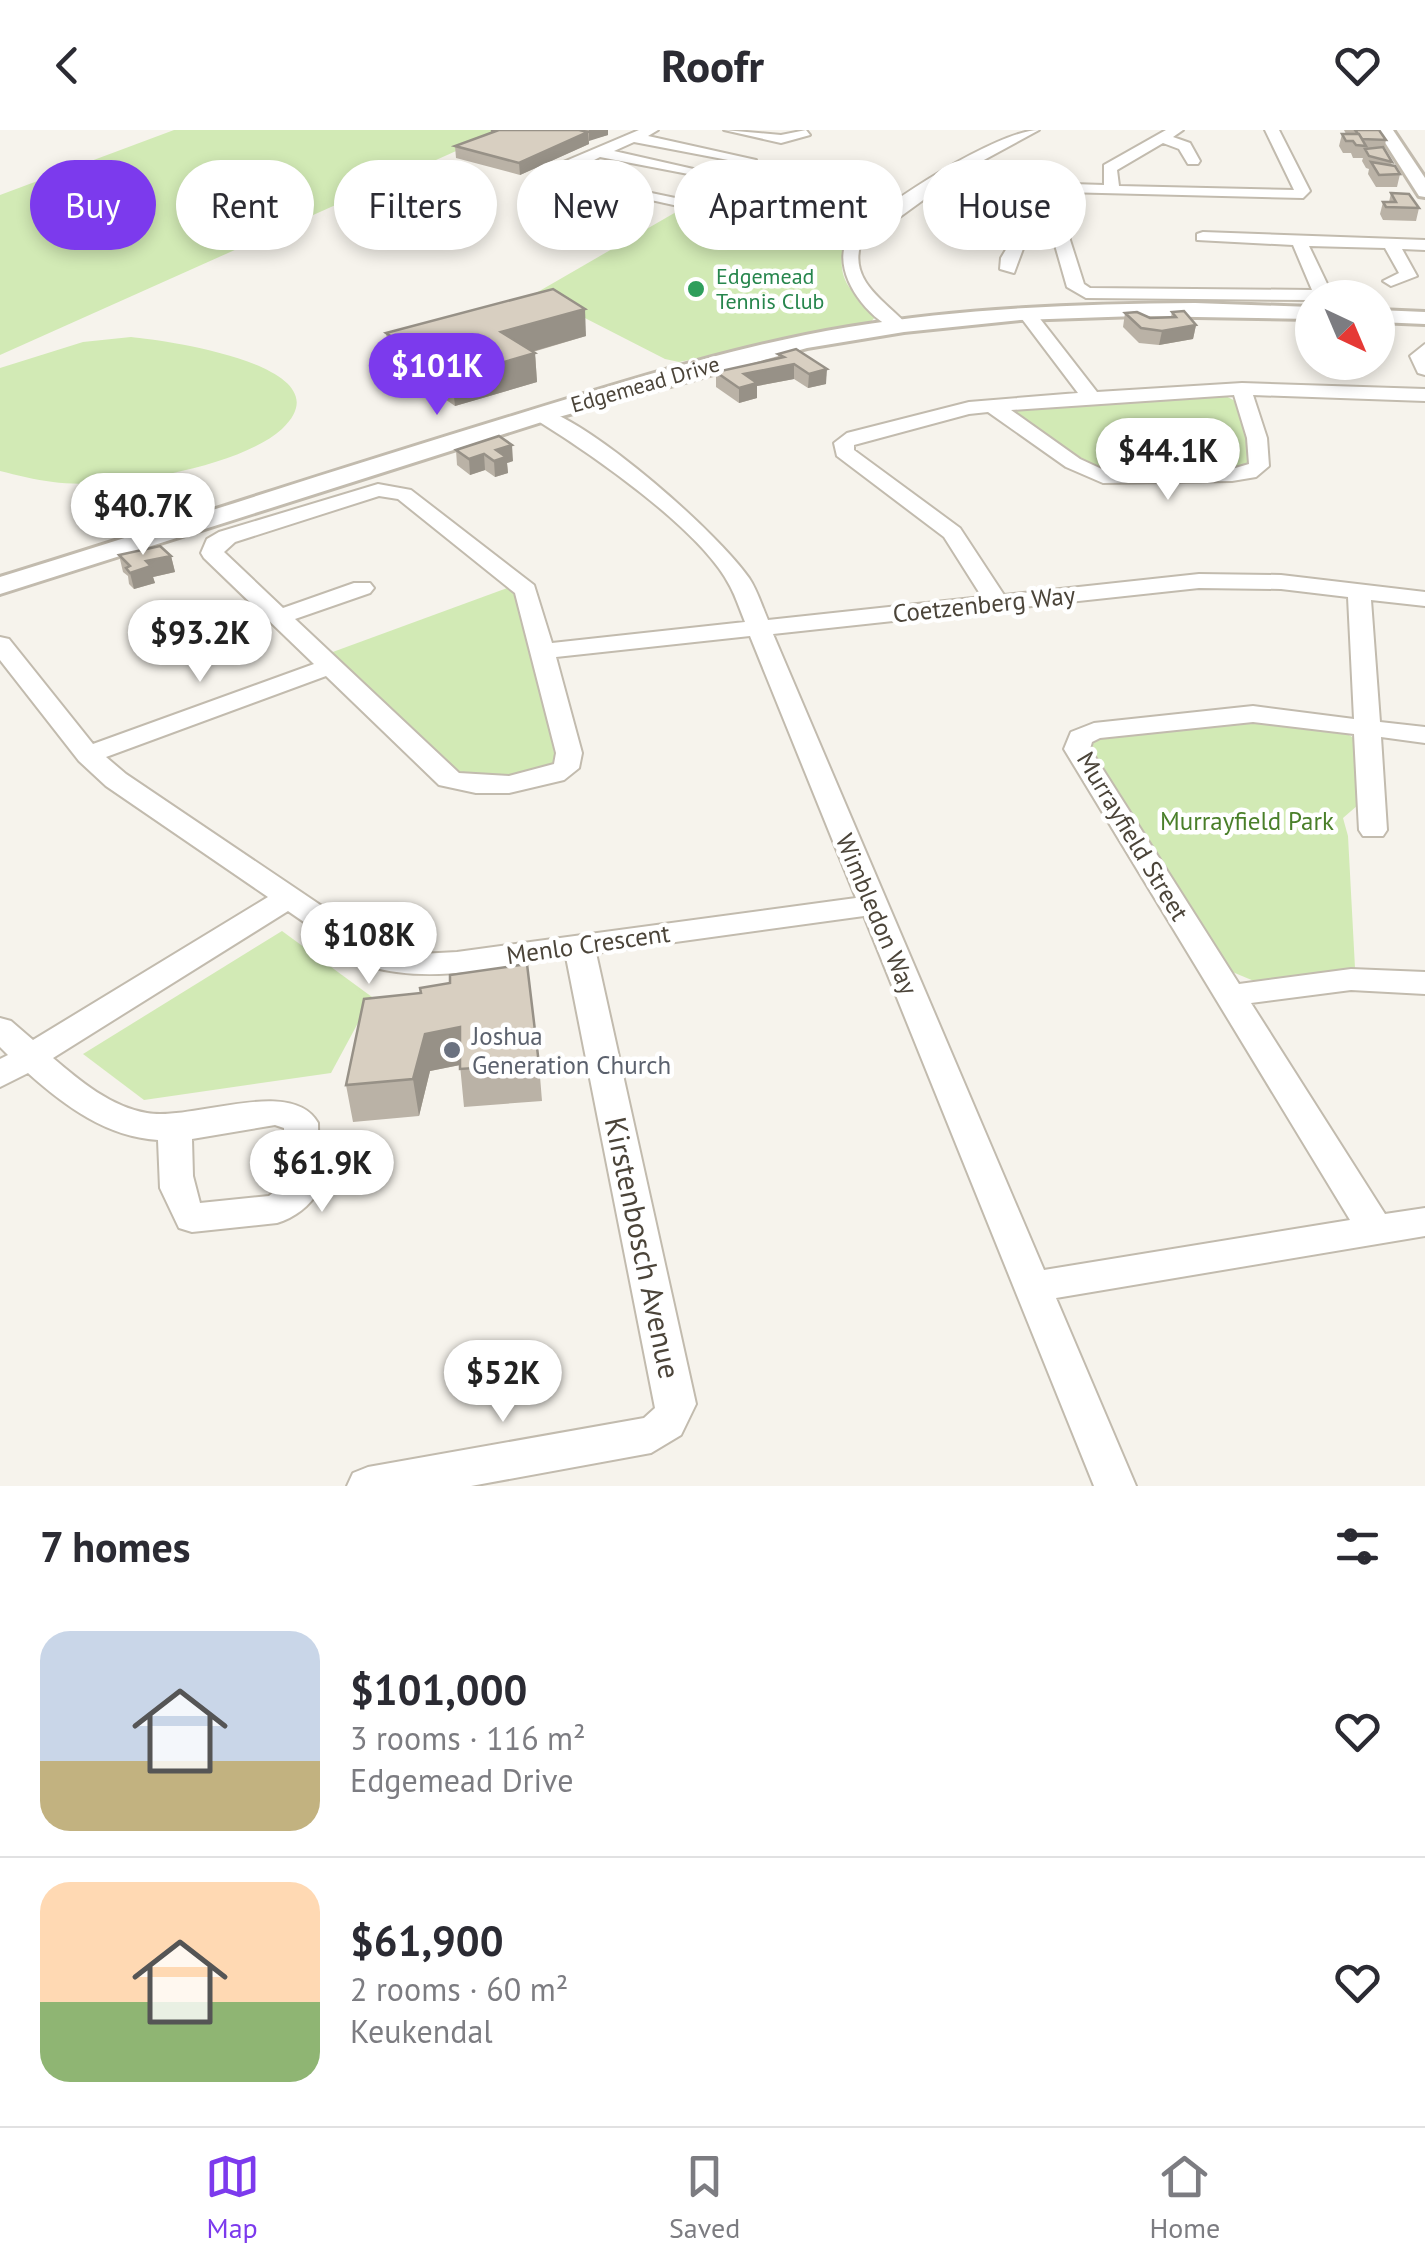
<!DOCTYPE html>
<html lang="en">
<head>
<meta charset="utf-8">
<style>
	body { margin:0; font-family:"PT Sans",sans-serif; background:#f2f2f3; color:#2b2b33; height:100vh; display:flex; flex-direction:column; font-size:38px; white-space:nowrap }
	* { box-sizing:border-box; margin:0 }
	p { font-size:32px; color:#7c7c81 }
	.icon { flex:none; width:55px; height:55px; fill:none; stroke:currentColor; stroke-width:2; stroke-linecap:round; stroke-linejoin:round }
	.map { position:relative; height:1356px; overflow:hidden }
	.sheet { display:flex; flex-direction:column; background:#fff; flex:1 }
	.sheet>* { flex:none }
	.banner { position:absolute; left:30px; top:30px; width:1365px; height:90px; display:flex; gap:20px }
	.needle { width:65px; rotate:136deg }
	.controls { position:absolute; left:1295px; top:150px; display:grid; gap:20px }
	.controls a { display:grid; place-items:center; width:100px; height:100px; border-radius:50%; background:#fff; box-shadow:0 5px 15px #0003; font-size:50px }
	.price { position:absolute; translate:-50% -85px; padding:0 22px; border-radius:35px; background:#fff; color:#222; font-size:32px; line-height:65px; filter:drop-shadow(0 2px 5px #0008) }
	.price::after { content:''; position:absolute; left:50%; top:60px; width:30px; height:22px; margin-left:-15px; background:inherit; clip-path:polygon(0 0,100% 0,50% 100%) }
	.price.selected { background:#7c3aed; color:#fff }
	ul { padding:0; list-style:none }
	li { display:flex; align-items:center; gap:30px; height:250px; padding:0 40px }
	li+li { border-top:2px solid #e1e1e2 }
	li span { display:grid; place-items:center; flex:none; width:280px; height:200px; border-radius:30px; color:#555 }
	li>.icon { margin-inline-start:auto }
	span .icon { width:120px; height:120px; fill:#fffc; stroke-width:1 }
	li b { font-size:42px }
	h2 { display:flex; justify-content:space-between; align-items:center; height:120px; padding:0 40px; font-size:42px }
	.pill { padding:0 35px; border-radius:45px; background:#fff; box-shadow:0 5px 15px #0003; font-size:35px; line-height:90px }
	.pill.selected { background:#7c3aed; color:#fff }
	header { display:flex; justify-content:space-between; align-items:center; height:130px; padding:0 40px; background:#fff; font-size:45px; font-weight:600 }
	.tab-bar { display:flex; justify-content:space-around; align-items:center; height:140px; border-top:2px solid #e1e1e2; background:#fff; font-size:28px; color:#7c7c81 }
	.tab-bar a { display:grid; justify-items:center; gap:5px }
	.tab-bar .selected { color:#7c3aed }
	.map>svg:first-child { display:block }
</style>
</head>
<body>
<header><svg class="icon" aria-label="back" viewBox="0 0 24 24"><path d="M15 5l-7 7 7 7"/></svg>Roofr<svg class="icon" aria-label="heart" viewBox="0 0 24 24"><path d="M12 20l-8-8c-3-5 5-10 8-4 3-6 11-1 8 4z"/></svg></header>
<div class="map">
<svg width="1425" height="1356" viewBox="0 0 1425 1356">
	<rect width="100%" height="100%" fill="#f6f3ec"/>
	<g fill="#d2eab5">
		<polygon points="174,0 503,0 0,225 0,65"/>
		<path d="M683 78 844 111C836 152 849 159 877 185L868 195 679 232 665 229 536 163Z"/>
		<path d="M131 207C162 210 350 235 282 299 239 338 109 360 53 352 35 350 17 345 0 341V238L83 212Z"/>
		<polygon points="1222,264 1237,272 1251,330 1248,335 1233,339 1095,341 1011,281"/>
		<path d="M510 457 523 474 556 632C533 649 488 647 461 644L330 523Z"/>
		<polygon points="1244,591 1343,601 1355,609 1358,675 1343,688 1348,706 1355,838 1254,851 1230,841 1091,622 1092,613 1102,608"/>
		<polygon points="282,801 372,867 331,943 144,970 83,924"/>
	</g>
	<g fill="none" stroke-linecap="round" stroke-linejoin="round">
		<defs>
			<g id="minor">
				<path d="M639 0H658L648 6 756 30 749 34 634 12 614 21 711 43 704 47 600 27 565 45 853 105C882 74 999 0 1039 0L971 37 1072 54 1104 55V35L1166 0H1183L1173 7 1190 13 1200 31 1198 34H1188L1179 19 1163 13 1117 40 1119 56 1294 60 1265 0H1279L1310 61 1303 68 1062 62 1070 110 1084 154 1090 158 1312 160 1293 115 1197 110V104L1203 102 1425 110V120L1402 119 1417 146 1391 156 1383 151 1399 143 1385 118 1309 116 1331 162 1327 168 1312 170 1086 168 1067 157 1055 115 1024 116 1014 143 1000 139 1001 128 1013 108 1053 105 1047 59 959 44 860 116C850 153 887 172 908 196L899 201C869 191 833 145 846 113L547 47 561 33Z"/>
				<polygon points="724,0 781,5 806,0 810,5 781,13"/>
				<path d="M1028 180 1034 181 1097 262 1242 253 1425 259V271L1253 265 1267 308 1269 336 1256 347 1232 351 1103 353 1066 337 988 282 969 284 854 315V320L960 398 1004 465 1199 444 1281 445 1425 462V476L1371 470 1380 592 1425 597V613L1381 607 1387 700 1383 706H1363L1359 700 1354 604 1253 592 1100 608 1092 612 1090 619 1239 854 1351 839 1425 842V864L1351 860 1251 873 1385 1084 1425 1078V1106L1056 1168 1136 1356H1094L864 786 596 823 696 1274 681 1305 651 1323 471 1356H347L353 1343 368 1337 644 1288 655 1278 566 827C502 836 433 855 368 836L288 781 53 928C80 951 111 977 147 983 194 991 292 946 318 993L319 1060C310 1076 294 1088 277 1093L192 1102 179 1098 160 1058 158 1010C107 1007 65 976 28 943L0 957V929L8 925 0 917V888L11 891 33 910 268 767 106 656 79 631 0 530V507L9 509 93 614 314 534 204 428 201 423 207 409 219 402 378 354 411 360 534 455 552 513 745 492C740 480 736 467 730 456 701 399 590 323 535 289V281L542 279C593 293 718 403 749 448 757 460 762 476 768 490L982 467 944 407 837 326 834 313 847 303 969 272 1078 263 1019 185ZM1234 265 1247 308 1249 334 1232 339 1106 341 1080 329 1011 280ZM379 366 398 369 515 463 556 623 554 634 509 646 459 643 295 489 370 463 374 458 370 453H354L283 478 224 422 235 412ZM1199 458 1281 459 1348 467 1354 589 1253 576 1094 593 1071 602 1064 619 1350 1090 1044 1140 773 504ZM750 506 856 768 457 822 420 824 387 820 126 644 106 627 326 546 439 655 476 663H509L564 650 579 638 582 623 556 527ZM275 995 284 998 283 1054 269 1066 200 1073 193 1046 192 1009Z"/>
				<polygon points="1425,214 1425,245 1418,243 1410,226"/>
			</g>
			<g id="tertiary">
				<polygon points="1377,0 1393,0 1425,48 1425,67 1419,66"/>
				<path d="M1195 173 1312 177V189L1137 186 1020 190 904 202 807 218 548 290 0 464V447C171 394 341 338 512 286 623 252 735 216 849 197 964 178 1079 174 1195 173Z"/>
				<polygon points="1378,180 1425,182 1425,194 1378,192"/>
			</g>
		</defs>
		<use href="#minor" stroke="#c2bbae" stroke-width="4"/>
		<use href="#tertiary" stroke="#c2bbae" stroke-width="6"/>
		<use href="#minor" fill="#fff" fill-rule="evenodd"/>
		<use href="#tertiary" fill="#fff" fill-rule="evenodd"/>
	</g>
	<g fill="#bab2a6">
		<polygon points="491,0 608,0 608,5 589,10 589,14 520,45 456,28 455,16 491,3"/>
		<polygon points="1344,0 1379,0 1386,10 1384,19 1392,32 1391,35 1400,44 1397,57 1376,57 1368,44 1369,39 1366,38 1362,31 1363,28 1353,28 1351,23 1343,23 1339,16 1342,4 1346,4"/>
		<polygon points="1391,63 1419,78 1416,91 1383,90 1380,84 1383,72 1389,72"/>
		<polygon points="1172,182 1196,195 1193,209 1159,215 1139,213 1123,197 1125,183 1150,188 1171,187"/>
		<polygon points="386,203 586,206 533,222 535,223 537,252 455,276 390,231"/>
		<polygon points="778,224 826,254 808,258 794,249 757,256 757,268 739,273 716,257 716,242 778,228"/>
		<polygon points="456,320 513,331 507,333 508,343 495,347 485,340 470,345 457,335"/>
		<polygon points="119,425 171,426 175,442 153,447 155,453 134,459 129,454 128,446 123,442"/>
		<polygon points="364,869 539,934 542,971 464,977 460,935 430,941 419,986 353,992 346,955"/>
	</g>
	<g fill="#979187">
		<polygon points="589,0 608,0 608,5 589,11"/>
		<polygon points="588,2 589,14 520,45 519,33"/>
		<polygon points="585,179 586,206 503,230 501,202"/>
		<polygon points="1196,195 1193,209 1159,215 1162,201"/>
		<polygon points="535,223 537,252 455,276 452,247"/>
		<polygon points="794,234 794,249 757,256 757,268 739,273 739,258 744,244"/>
		<polygon points="827,239 826,254 808,258 809,244"/>
		<polygon points="512,315 513,331 507,333 508,343 495,347 494,331 496,320"/>
		<polygon points="484,324 485,340 470,345 469,329"/>
		<polygon points="171,426 175,442 153,447 155,453 134,459 130,443 146,431"/>
		<polygon points="460,897 465,934 430,941 419,986 413,949 425,904"/>
	</g>
	<g fill="#d8cfc1" stroke="#979187" stroke-width="2.5">
		<polygon points="491,0 579,0 588,2 519,33 455,16 496,1"/>
		<polygon points="1355,0 1379,0 1386,10 1362,9"/>
		<polygon points="1342,4 1359,4 1366,16 1356,15 1353,11 1346,11"/>
		<polygon points="1383,17 1392,32 1369,26 1365,19"/>
		<polygon points="1371,32 1395,36 1400,44 1379,45"/>
		<polygon points="1391,63 1409,64 1419,78 1386,77 1383,72 1396,72"/>
		<polygon points="553,159 585,179 501,202 535,223 452,247 386,203"/>
		<polygon points="1184,181 1196,195 1162,201 1141,198 1125,183 1137,182 1150,188 1176,187 1172,182"/>
		<polygon points="796,219 827,239 809,244 794,234 744,244 757,253 739,258 716,242 784,227 778,224"/>
		<polygon points="499,306 512,315 496,320 506,327 494,331 484,324 469,329 456,320"/>
		<polygon points="160,416 171,426 146,431 151,436 130,443 126,438 130,436 119,425"/>
		<polygon points="527,834 539,934 460,939 460,897 425,904 413,949 346,955 364,869 421,863 420,858 450,853 450,845"/>
	</g>
	<circle fill="#2e9e5b" stroke="#fff" stroke-width="4" cx="696" cy="159" r="10"/>
	<circle fill="#6b7280" stroke="#fff" stroke-width="4" cx="452" cy="920" r="10"/>
	<g text-anchor="middle" stroke-width="9" stroke-linejoin="round" paint-order="stroke">
		<g font-size="22" fill="#27864d" stroke="#fff" text-anchor="start">
			<text x="716" y="154">Edgemead<tspan x="716" dy="25">Tennis Club</tspan></text>
		</g>
		<g font-size="22" fill="#4b4439" stroke="#fff">
			<text transform="translate(645 254) rotate(-16)" y="8">Edgemead Drive</text>
		</g>
		<g font-size="25" fill="#4b4439" stroke="#fff">
			<text transform="translate(984 474) rotate(-6)" y="9">Coetzenberg Way</text>
			<text transform="translate(1133 706) rotate(59)" y="9">Murrayfield Street</text>
			<text transform="translate(877 784) rotate(67)" y="9">Wimbledon Way</text>
			<text transform="translate(588 814) rotate(-8)" y="9">Menlo Crescent</text>
		</g>
		<g font-size="25" fill="#4a7f2a" stroke="#fff">
			<text x="1247" y="700">Murrayfield Park</text>
		</g>
		<g font-size="25" fill="#5b616d" stroke="#fff" text-anchor="start">
			<text x="472" y="915">Joshua<tspan x="472" dy="29">Generation Church</tspan></text>
		</g>
		<g font-size="30" fill="#4b4439" stroke="#fff">
			<text transform="translate(642 1118) rotate(78)" y="10">Kirstenbosch Avenue</text>
		</g>
	</g>
</svg>
<div class="controls">
<a><svg class="needle" viewBox="-14 -14 28 28"><path d="M0-13l5 13h-10z" fill="#e53935"/><path d="M0 13l5-13h-10z" fill="#7c7c81"/></svg></a>
</div>
<b class="price selected" style="left:437px;top:288px">$101K</b>
<b class="price" style="left:1168px;top:373px">$44.1K</b>
<b class="price" style="left:143px;top:428px">$40.7K</b>
<b class="price" style="left:200px;top:555px">$93.2K</b>
<b class="price" style="left:369px;top:857px">$108K</b>
<b class="price" style="left:322px;top:1085px">$61.9K</b>
<b class="price" style="left:503px;top:1295px">$52K</b>
<div class="banner">
<a class="pill selected">Buy</a>
<a class="pill">Rent</a>
<a class="pill">Filters</a>
<a class="pill">New</a>
<a class="pill">Apartment</a>
<a class="pill">House</a>
</div>
</div>
<section class="sheet">
<h2>7 homes<svg class="icon" aria-label="filters" viewBox="0 0 24 24"><path d="M4 7h16M4 17h16"/><circle cx="9" cy="7" r="2"/><circle cx="15" cy="17" r="2"/></svg></h2>
<ul>
<li><span style="background:linear-gradient(#c9d6e8 65%,#c2b280 0)"><svg class="icon" aria-label="home" viewBox="0 0 24 24"><path d="M3 11l9-7 9 7M6 9v11h12V9"/></svg></span><div><b>$101,000</b><p>3 rooms · 116 m²</p><p>Edgemead Drive</p></div><svg class="icon" aria-label="heart" viewBox="0 0 24 24"><path d="M12 20l-8-8c-3-5 5-10 8-4 3-6 11-1 8 4z"/></svg></li>
<li><span style="background:linear-gradient(#ffd9b3 60%,#8fb573 0)"><svg class="icon" aria-label="home" viewBox="0 0 24 24"><path d="M3 11l9-7 9 7M6 9v11h12V9"/></svg></span><div><b>$61,900</b><p>2 rooms · 60 m²</p><p>Keukendal</p></div><svg class="icon" aria-label="heart" viewBox="0 0 24 24"><path d="M12 20l-8-8c-3-5 5-10 8-4 3-6 11-1 8 4z"/></svg></li>
</ul>
</section>
<nav class="tab-bar">
<a class="selected"><svg class="icon" aria-label="map" viewBox="0 0 24 24"><path d="M3 6l6-2 6 2 6-2v14l-6 2-6-2-6 2zM9 4v14M15 6v14"/></svg>Map</a>
<a><svg class="icon" aria-label="saved" viewBox="0 0 24 24"><path d="M7 4h10v16l-5-4-5 4z"/></svg>Saved</a>
<a><svg class="icon" aria-label="home" viewBox="0 0 24 24"><path d="M3 11l9-7 9 7M6 9v11h12V9"/></svg>Home</a>
</nav>
</body>
</html>
